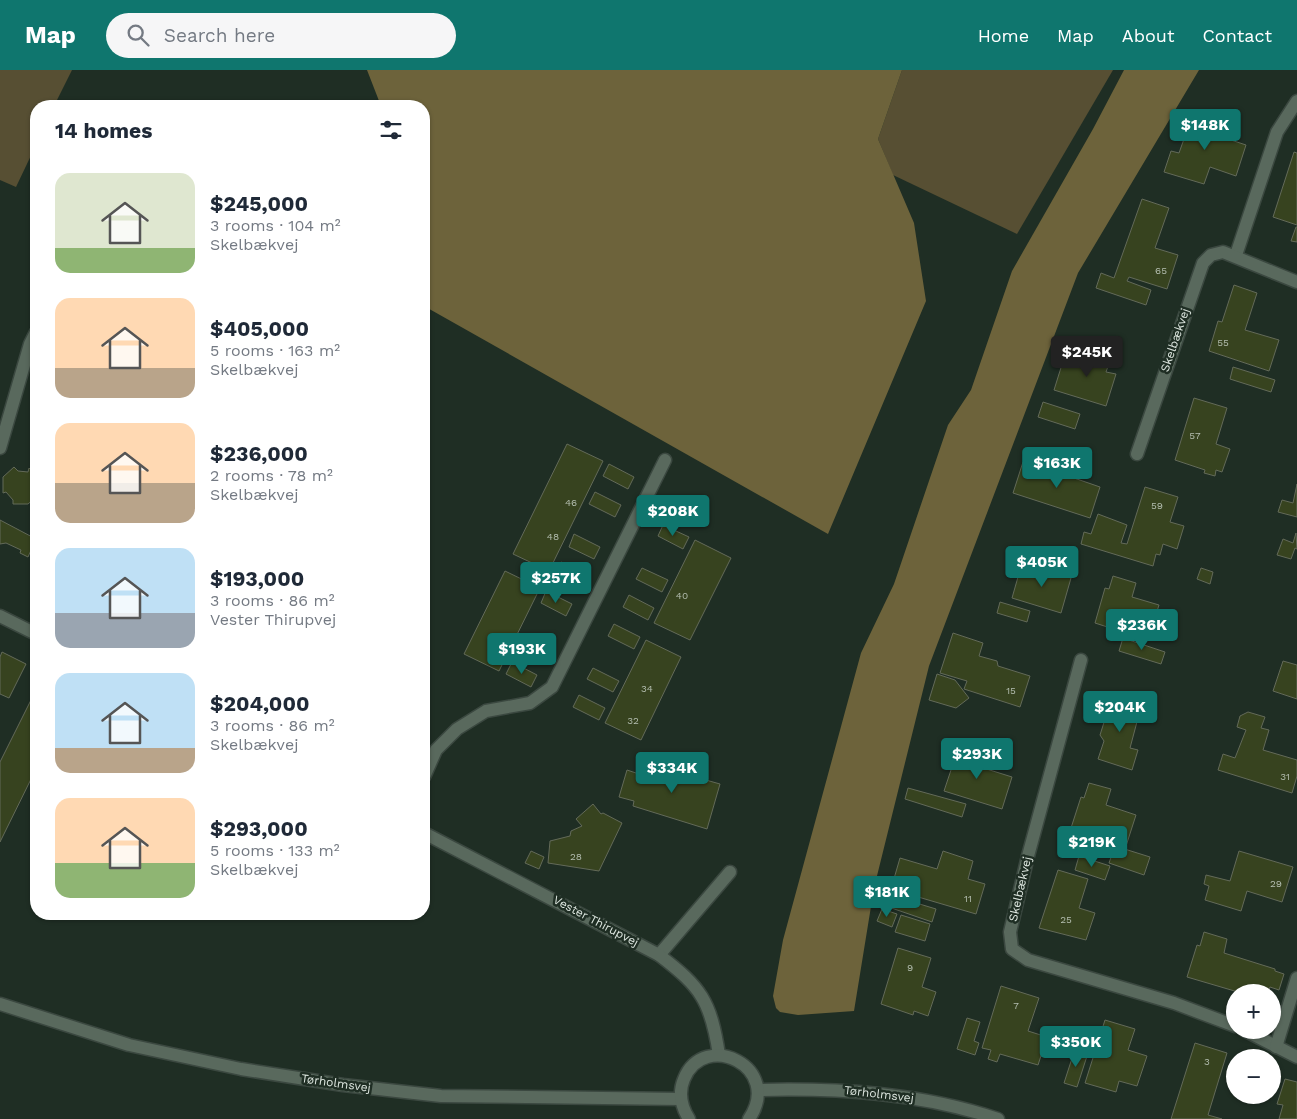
<!DOCTYPE html>
<html lang="en">
<head>
<meta charset="utf-8">
<style>
	body { margin:0; font-family:"Work Sans",sans-serif; background:#f6f6f7; color:#1f2937; height:100vh; display:flex; flex-direction:column; font-size:19px; white-space:nowrap }
	* { box-sizing:border-box; margin:0 }
	p { font-size:16px; color:#747a83 }
	.icon { flex:none; width:28px; height:28px; fill:none; stroke:currentColor; stroke-width:2; stroke-linecap:round; stroke-linejoin:round }
	.map { position:relative; flex:1; overflow:hidden }
	.side { position:absolute; left:30px; top:30px; width:400px; height:820px; display:flex; flex-direction:column; background:#fff; border-radius:20px; box-shadow:0 1px 4px #0004 }
	.side>* { flex:none }
	.fabs { position:absolute; left:1226px; top:914px; display:grid; gap:10px }
	.fabs a { display:grid; place-items:center; width:55px; height:55px; border-radius:50%; background:#fff; box-shadow:0 1px 4px #0004; font-size:25px }
	.price { position:absolute; translate:-50% -42px; padding:0 11px; border-radius:5px; background:#0f766e; color:#fff; font-size:16px; line-height:32px; filter:drop-shadow(0 1px 2px #0008) }
	.price::after { content:''; position:absolute; left:50%; top:30px; width:15px; height:11px; margin-left:-8px; background:inherit; clip-path:polygon(0 0,100% 0,50% 100%) }
	.price.selected { background:#222; color:#fff }
	ul { padding:0; list-style:none }
	li { display:flex; align-items:center; gap:15px; height:125px; padding:0 25px }
	li span { display:grid; place-items:center; flex:none; width:140px; height:100px; border-radius:15px; color:#555 }
	li>.icon { margin-inline-start:auto }
	span .icon { width:60px; height:60px; fill:#fffc; stroke-width:1 }
	li b { font-size:21px }
	h2 { display:flex; justify-content:space-between; align-items:center; height:60px; padding:0 25px; font-size:21px }
	header { display:flex; align-items:center; gap:30px; box-sizing:border-box; height:70px; padding:0 25px; background:#0f766e; color:#fff }
	header strong { font-size:24px }
	nav { display:flex; gap:28px; margin-inline-start:auto; font-size:18px }
	.search { width:350px; height:45px; background:#f6f6f7; display:flex; align-items:center; gap:12px; box-sizing:border-box; padding:0 18px; border-radius:28px; color:#747a83; font-size:19px }
	.map>svg:first-child { display:block }
</style>
</head>
<body>
<header>
<strong>Map</strong>
<div class="search"><svg class="icon" aria-label="search" viewBox="0 0 24 24"><circle cx="10" cy="10" r="6"/><path d="M15 15l6 6"/></svg>Search here</div>
<nav><a>Home</a><a>Map</a><a>About</a><a>Contact</a></nav>
</header>
<div class="map">
<svg width="1297" height="1049" viewBox="0 0 1297 1049">
	<rect width="100%" height="100%" fill="#1f2e24"/>
	<g fill="#574f33">
		<polygon points="0,0 72,0 54,36 36,36 36,75 16,117 0,110"/>
		<polygon points="902,0 1113,0 1017,164 893,105 878,69"/>
	</g>
	<g fill="#6d633b">
		<polygon points="367,0 902,0 878,69 914,153 926,231 828,464 424,236 424,36 381,36"/>
		<polygon points="1124,0 1199,0 1078,203 929,596 874,818 854,941 798,945 780,942 776,938 773,926 783,870 861,583 894,514 948,355 971,320 1012,201 1093,59"/>
	</g>
	<g fill="#37431f" stroke="#636a59">
		<polygon points="1194,41 1222,50 1216,65 1246,75 1236,106 1210,97 1204,114 1164,102 1171,81 1179,83"/>
		<polygon points="1294,82 1297,83 1297,155 1273,147"/>
		<polygon points="1142,129 1169,138 1155,178 1178,185 1167,219 1129,207 1127,211 1151,220 1146,235 1096,218 1101,203 1114,208"/>
		<polygon points="1296,157 1297,157 1297,172 1291,171"/>
		<polygon points="1234,215 1257,223 1245,260 1279,270 1269,301 1209,281 1218,251 1222,252"/>
		<polygon points="1091,279 1112,285 1106,302 1116,304 1106,336 1054,320 1064,288 1086,295"/>
		<polygon points="1233,297 1275,310 1271,322 1230,309"/>
		<polygon points="1194,328 1227,338 1216,374 1230,379 1222,402 1216,400 1215,406 1204,403 1205,400 1175,390"/>
		<polygon points="36,329 36,343 32,342"/>
		<polygon points="1043,332 1080,344 1075,359 1038,347"/>
		<polygon points="567,374 603,391 549,501 513,484"/>
		<polygon points="1023,392 1050,400 1051,397 1071,404 1074,408 1100,417 1090,448 1013,423"/>
		<polygon points="609,394 634,407 628,419 603,406"/>
		<polygon points="14,397 18,401 28,402 29,398 36,405 36,427 28,434 13,434 13,430 6,422 3,423 3,407"/>
		<polygon points="1297,414 1297,447 1278,442 1282,430 1293,433"/>
		<polygon points="1145,417 1178,427 1170,452 1184,456 1177,479 1163,474 1160,485 1156,484 1153,496 1081,474 1084,462 1091,464 1098,444 1127,455 1121,473 1127,474"/>
		<polygon points="595,422 621,435 615,447 589,434"/>
		<polygon points="0,450 36,469 28,487 20,483 21,480 6,473 0,474"/>
		<polygon points="663,455 689,467 683,479 658,466"/>
		<polygon points="1296,463 1297,479 1295,478 1291,489 1277,485 1283,469 1293,473"/>
		<polygon points="574,464 600,477 594,489 569,477"/>
		<polygon points="695,470 731,488 690,570 654,553"/>
		<polygon points="561,492 586,505 580,517 555,504"/>
		<polygon points="1022,493 1071,508 1061,543 1012,528"/>
		<polygon points="642,498 668,510 662,522 636,509"/>
		<polygon points="1201,498 1213,502 1210,514 1197,509"/>
		<polygon points="505,501 540,518 499,601 464,584"/>
		<polygon points="1113,506 1136,513 1132,527 1159,535 1148,570 1095,553 1105,518 1109,519"/>
		<polygon points="546,521 572,534 566,546 541,533"/>
		<polygon points="629,525 654,538 648,550 623,537"/>
		<polygon points="1000,532 1030,541 1027,552 997,543"/>
		<polygon points="614,554 640,567 634,579 608,566"/>
		<polygon points="953,563 983,573 979,586 997,591 998,596 1030,606 1020,637 964,619 967,611 940,603"/>
		<polygon points="525,564 551,577 545,589 519,576"/>
		<polygon points="1123,568 1165,582 1161,594 1119,581"/>
		<polygon points="646,570 681,587 641,670 605,653"/>
		<polygon points="2,582 26,594 9,628 0,624 0,587"/>
		<polygon points="1283,591 1297,595 1297,629 1273,621"/>
		<polygon points="512,592 537,605 531,617 506,604"/>
		<polygon points="593,598 619,611 613,622 587,609"/>
		<polygon points="937,604 955,610 969,628 956,638 929,630"/>
		<polygon points="36,620 36,699 0,772 0,692"/>
		<polygon points="579,625 605,638 599,650 573,637"/>
		<polygon points="1112,627 1128,632 1129,629 1142,633 1130,678 1138,680 1132,700 1098,689 1104,671 1100,665"/>
		<polygon points="1248,642 1265,647 1261,658 1269,660 1263,680 1297,690 1297,706 1292,723 1218,700 1223,684 1235,688 1246,660 1237,657 1240,646"/>
		<polygon points="959,676 981,683 977,696 1012,707 1002,739 944,721"/>
		<polygon points="646,693 720,714 707,759 633,736 634,731 619,727 627,700 642,705"/>
		<polygon points="1089,713 1111,719 1106,735 1136,745 1126,776 1071,758 1081,727 1084,728"/>
		<polygon points="908,718 966,734 962,747 905,729"/>
		<polygon points="593,734 601,744 603,743 622,753 599,801 548,793 550,771 570,766 571,761 582,756 576,749"/>
		<polygon points="1115,776 1150,787 1144,805 1109,793"/>
		<polygon points="531,781 544,787 539,799 525,793"/>
		<polygon points="943,781 973,791 968,809 985,814 976,844 891,819 900,788 937,799"/>
		<polygon points="1239,781 1293,797 1282,832 1247,821 1241,841 1205,830 1209,816 1204,814 1206,805 1230,811"/>
		<polygon points="1079,786 1110,796 1105,810 1075,800"/>
		<polygon points="1058,800 1088,809 1079,838 1095,843 1086,870 1039,858"/>
		<polygon points="880,822 936,839 932,852 877,833"/>
		<polygon points="882,839 897,844 892,857 877,851"/>
		<polygon points="901,845 930,854 925,871 895,862"/>
		<polygon points="1204,862 1227,869 1224,883 1275,899 1275,901 1284,904 1279,920 1270,917 1268,922 1238,922 1187,907 1197,875 1200,876"/>
		<polygon points="898,878 931,888 922,917 936,922 928,946 914,941 913,945 881,934"/>
		<polygon points="1001,916 1039,928 1028,961 1047,967 1038,995 1000,984 997,992 988,989 991,980 982,978"/>
		<polygon points="967,948 980,952 974,971 979,973 975,985 957,979"/>
		<polygon points="1105,950 1135,959 1128,980 1147,986 1137,1016 1119,1011 1116,1022 1085,1013"/>
		<polygon points="1195,973 1227,983 1208,1045 1222,1049 1171,1049"/>
		<polygon points="1075,979 1088,983 1077,1017 1064,1013"/>
		<polygon points="1285,1009 1297,1012 1297,1049 1279,1049 1283,1035 1277,1034"/>
	</g>
	<g fill="none" stroke-linecap="round" stroke-linejoin="round">
		<defs>
			<g id="service">
				<polyline points="0,378 30,274 36,262"/>
				<polyline points="659,885 730,802"/>
			</g>
			<g id="minor">
				<polyline points="1236,185 1277,62 1297,31"/>
				<polyline points="1137,384 1203,193 1211,185 1223,182 1297,212"/>
				<polyline points="0,546 36,564"/>
				<polyline points="1081,590 1028,786 1010,862 1012,879 1028,890 1174,933 1235,956"/>
				<polyline points="424,707 436,680 457,659 486,641 530,633 552,617 665,390"/>
				<path d="M424 763 659 885C701 917 711 931 719 985"/>
				<polyline points="1244,960 1297,987"/>
				<polyline points="1276,977 1297,908"/>
			</g>
			<g id="tertiary">
				<polyline points="0,934 129,975 241,999 343,1015 441,1026 680,1029"/>
				<path d="M758 1020C840 1018 920 1023 998 1049"/>
				<path d="M689 1049C681 1036 678 1023 684 1009 704 959 784 997 749 1049"/>
			</g>
		</defs>
		<use href="#service" stroke="#3b4840" stroke-width="15"/>
		<use href="#minor" stroke="#3b4840" stroke-width="15"/>
		<use href="#tertiary" stroke="#3b4840" stroke-width="15"/>
		<use href="#service" stroke="#59695d" stroke-width="12"/>
		<use href="#minor" stroke="#59695d" stroke-width="12"/>
		<use href="#tertiary" stroke="#59695d" stroke-width="12"/>
	</g>
	<g text-anchor="middle" stroke-width="5" stroke-linejoin="round" paint-order="stroke">
		<g font-size="10" fill="#b4beb0">
			<text x="1161" y="204">65</text>
			<text x="1223" y="276">55</text>
			<text x="1195" y="369">57</text>
			<text x="571" y="436">46</text>
			<text x="1157" y="439">59</text>
			<text x="553" y="470">48</text>
			<text x="682" y="529">40</text>
			<text x="647" y="622">34</text>
			<text x="1011" y="624">15</text>
			<text x="633" y="654">32</text>
			<text x="1285" y="710">31</text>
			<text x="576" y="790">28</text>
			<text x="1276" y="817">29</text>
			<text x="968" y="832">11</text>
			<text x="1066" y="853">25</text>
			<text x="910" y="901">9</text>
			<text x="1016" y="939">7</text>
			<text x="1207" y="995">3</text>
		</g>
		<g font-size="12" fill="#dee7e0" stroke="#1f2e24">
			<text transform="translate(1175 270) rotate(-71)" y="4">Skelbækvej</text>
			<text transform="translate(1020 819) rotate(-77)" y="4">Skelbækvej</text>
			<text transform="translate(596 851) rotate(28)" y="4">Vester Thirupvej</text>
			<text transform="translate(336 1013) rotate(8)" y="4">Tørholmsvej</text>
			<text transform="translate(879 1024) rotate(7)" y="4">Tørholmsvej</text>
		</g>
	</g>
</svg>
<div class="fabs">
<a>+</a>
<a>−</a>
</div>
<b class="price" style="left:1205px;top:81px">$148K</b>
<b class="price selected" style="left:1087px;top:308px">$245K</b>
<b class="price" style="left:1057px;top:419px">$163K</b>
<b class="price" style="left:673px;top:467px">$208K</b>
<b class="price" style="left:1042px;top:518px">$405K</b>
<b class="price" style="left:556px;top:534px">$257K</b>
<b class="price" style="left:1142px;top:581px">$236K</b>
<b class="price" style="left:522px;top:605px">$193K</b>
<b class="price" style="left:1120px;top:663px">$204K</b>
<b class="price" style="left:977px;top:710px">$293K</b>
<b class="price" style="left:672px;top:724px">$334K</b>
<b class="price" style="left:1092px;top:798px">$219K</b>
<b class="price" style="left:887px;top:848px">$181K</b>
<b class="price" style="left:1076px;top:998px">$350K</b>
<section class="side">
<h2>14 homes<svg class="icon" aria-label="filters" viewBox="0 0 24 24"><path d="M4 7h16M4 17h16"/><circle cx="9" cy="7" r="2"/><circle cx="15" cy="17" r="2"/></svg></h2>
<ul>
<li><span style="background:linear-gradient(#dfe7d0 75%,#8fb573 0)"><svg class="icon" aria-label="home" viewBox="0 0 24 24"><path d="M3 11l9-7 9 7M6 9v11h12V9"/></svg></span><div><b>$245,000</b><p>3 rooms · 104 m²</p><p>Skelbækvej</p></div></li>
<li><span style="background:linear-gradient(#ffd9b3 70%,#b9a48a 0)"><svg class="icon" aria-label="home" viewBox="0 0 24 24"><path d="M3 11l9-7 9 7M6 9v11h12V9"/></svg></span><div><b>$405,000</b><p>5 rooms · 163 m²</p><p>Skelbækvej</p></div></li>
<li><span style="background:linear-gradient(#ffd9b3 60%,#b9a48a 0)"><svg class="icon" aria-label="home" viewBox="0 0 24 24"><path d="M3 11l9-7 9 7M6 9v11h12V9"/></svg></span><div><b>$236,000</b><p>2 rooms · 78 m²</p><p>Skelbækvej</p></div></li>
<li><span style="background:linear-gradient(#bfe0f5 65%,#9aa5b1 0)"><svg class="icon" aria-label="home" viewBox="0 0 24 24"><path d="M3 11l9-7 9 7M6 9v11h12V9"/></svg></span><div><b>$193,000</b><p>3 rooms · 86 m²</p><p>Vester Thirupvej</p></div></li>
<li><span style="background:linear-gradient(#bfe0f5 75%,#b9a48a 0)"><svg class="icon" aria-label="home" viewBox="0 0 24 24"><path d="M3 11l9-7 9 7M6 9v11h12V9"/></svg></span><div><b>$204,000</b><p>3 rooms · 86 m²</p><p>Skelbækvej</p></div></li>
<li><span style="background:linear-gradient(#ffd9b3 65%,#8fb573 0)"><svg class="icon" aria-label="home" viewBox="0 0 24 24"><path d="M3 11l9-7 9 7M6 9v11h12V9"/></svg></span><div><b>$293,000</b><p>5 rooms · 133 m²</p><p>Skelbækvej</p></div></li>
</ul>
</section>
</div>
</body>
</html>
